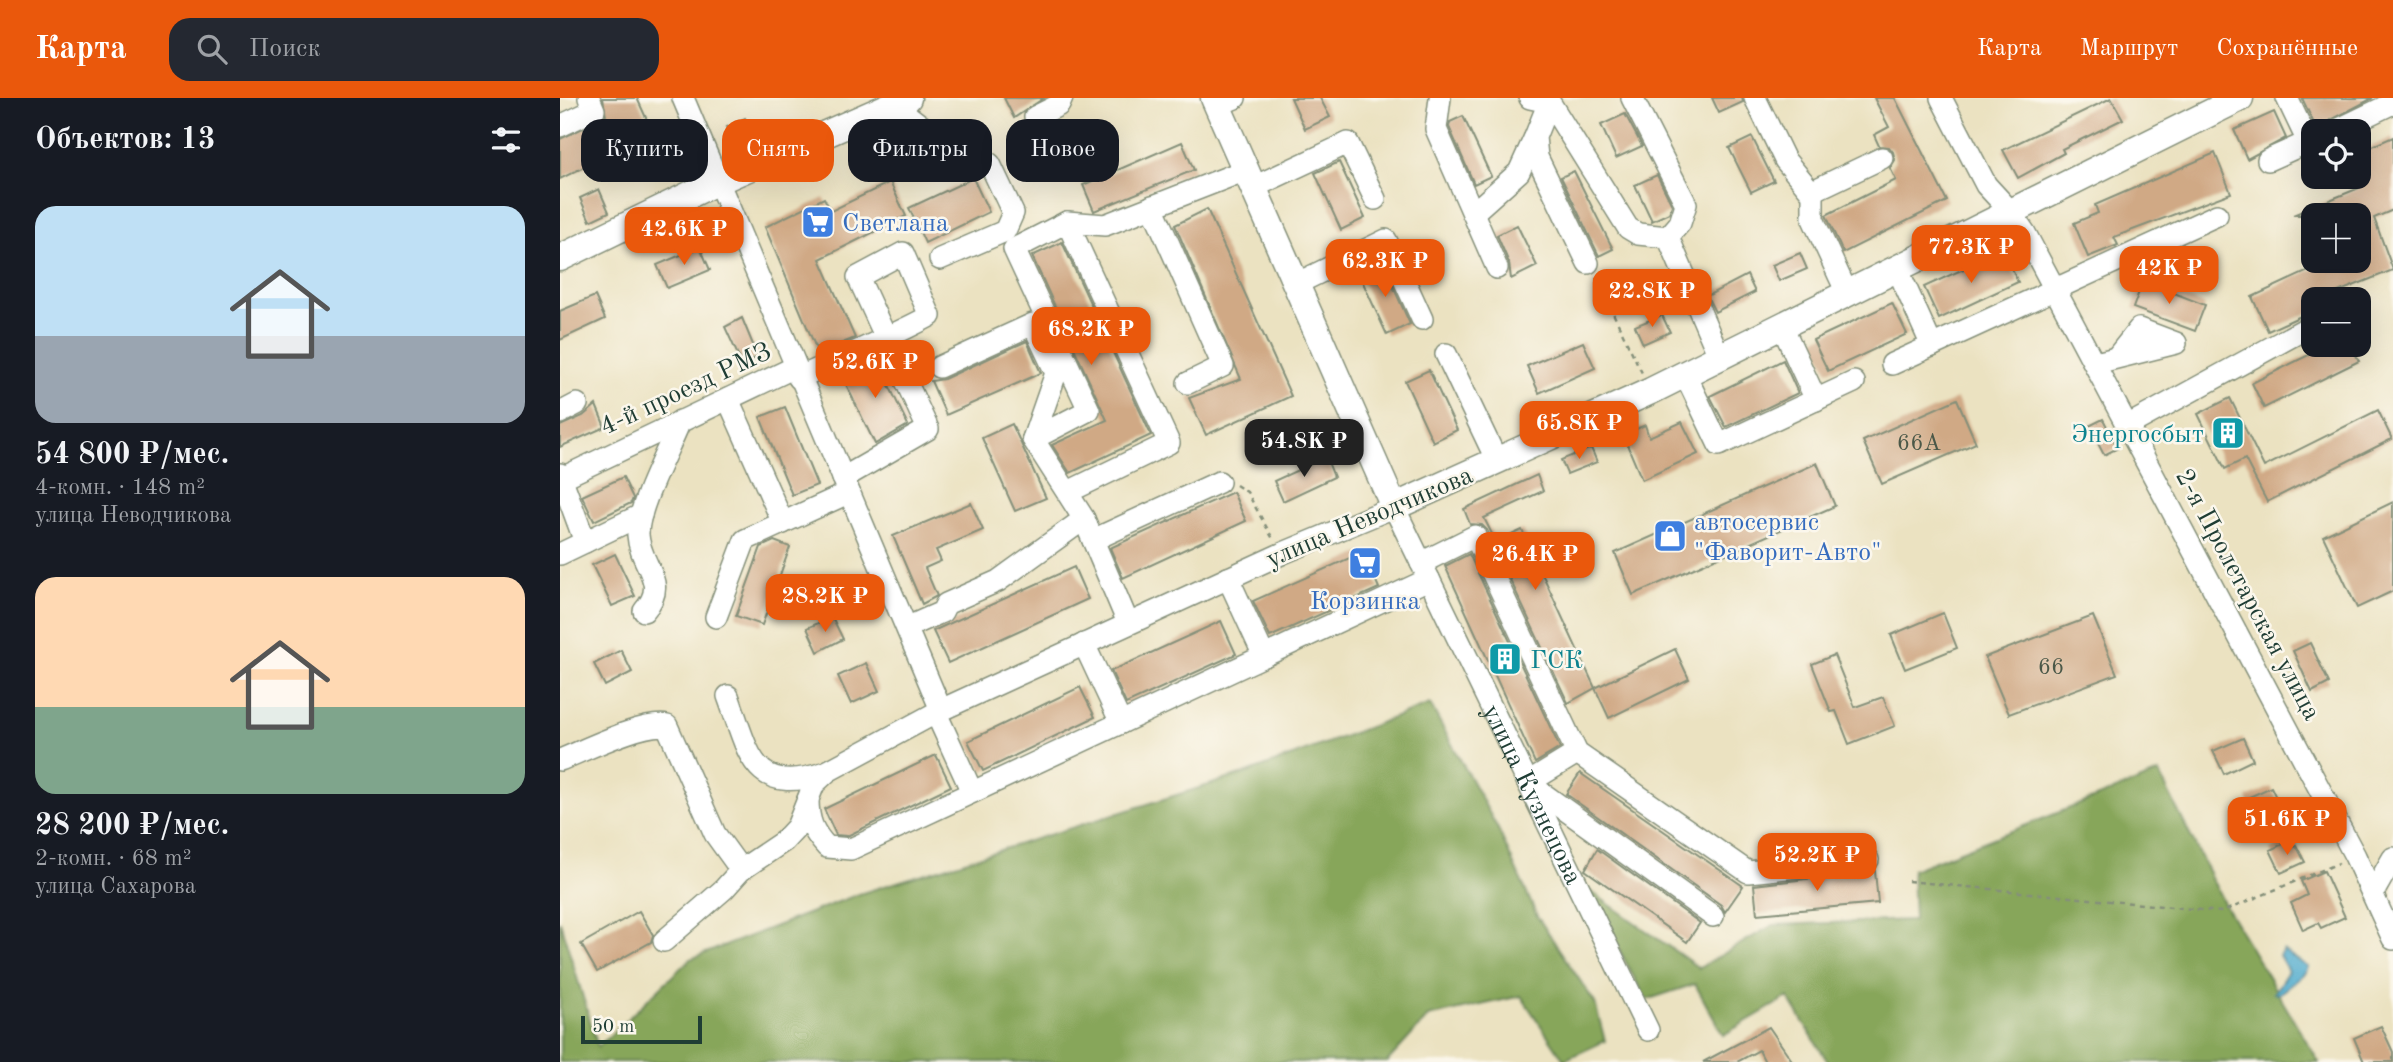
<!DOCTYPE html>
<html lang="ru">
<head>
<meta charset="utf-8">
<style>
	body { margin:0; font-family:"Old Standard TT",serif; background:#242831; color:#f1f3f6; height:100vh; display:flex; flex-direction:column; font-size:26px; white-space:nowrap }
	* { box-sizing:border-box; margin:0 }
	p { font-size:23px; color:#9ea1a6 }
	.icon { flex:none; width:38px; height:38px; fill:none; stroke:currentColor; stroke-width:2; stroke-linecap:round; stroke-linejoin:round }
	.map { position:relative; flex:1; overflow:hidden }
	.panel { display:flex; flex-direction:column; background:#171b24; width:560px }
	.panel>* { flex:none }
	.guide { position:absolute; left:21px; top:21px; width:665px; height:63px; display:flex; gap:14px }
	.tools { position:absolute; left:1741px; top:21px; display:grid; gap:14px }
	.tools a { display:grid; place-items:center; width:70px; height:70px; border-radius:14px; background:#171b24; box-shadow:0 7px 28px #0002; font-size:35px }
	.scale { position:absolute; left:21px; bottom:18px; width:121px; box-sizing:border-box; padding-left:7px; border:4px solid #1f3d34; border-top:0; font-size:19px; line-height:24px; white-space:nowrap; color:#1f3d34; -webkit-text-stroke:5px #fbf7ec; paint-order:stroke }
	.price { position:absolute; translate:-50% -60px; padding:0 16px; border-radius:14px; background:#ea580c; color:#fff; font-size:23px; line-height:46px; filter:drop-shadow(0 2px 4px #0008) }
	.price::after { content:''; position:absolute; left:50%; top:42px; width:21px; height:16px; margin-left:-10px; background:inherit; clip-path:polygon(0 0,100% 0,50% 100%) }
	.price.current { background:#222; color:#fff }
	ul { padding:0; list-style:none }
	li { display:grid; align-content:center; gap:14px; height:371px; padding:0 35px }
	li span { display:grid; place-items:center; height:217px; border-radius:21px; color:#555 }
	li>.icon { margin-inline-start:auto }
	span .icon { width:126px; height:126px; fill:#fffc; stroke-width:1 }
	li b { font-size:30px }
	h2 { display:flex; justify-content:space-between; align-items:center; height:84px; padding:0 35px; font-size:30px }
	.tag { padding:0 24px; border-radius:21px; background:#171b24; box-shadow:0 7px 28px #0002; font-size:24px; line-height:63px }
	.tag.current { background:#ea580c; color:#fff }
	header { display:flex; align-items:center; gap:42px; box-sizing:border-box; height:98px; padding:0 35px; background:#ea580c; color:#fff }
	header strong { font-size:33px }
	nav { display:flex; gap:38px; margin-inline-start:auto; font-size:24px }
	.search { width:490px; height:63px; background:#242831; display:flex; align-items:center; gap:18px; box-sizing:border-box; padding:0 24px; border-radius:21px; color:#9ea1a6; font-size:26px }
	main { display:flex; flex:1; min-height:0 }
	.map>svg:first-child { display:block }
</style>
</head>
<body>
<header>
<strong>Карта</strong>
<div class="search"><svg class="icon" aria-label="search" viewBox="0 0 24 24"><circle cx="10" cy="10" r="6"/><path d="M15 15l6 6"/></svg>Поиск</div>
<nav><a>Карта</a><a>Маршрут</a><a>Сохранённые</a></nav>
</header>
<main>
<section class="panel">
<h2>Объектов: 13<svg class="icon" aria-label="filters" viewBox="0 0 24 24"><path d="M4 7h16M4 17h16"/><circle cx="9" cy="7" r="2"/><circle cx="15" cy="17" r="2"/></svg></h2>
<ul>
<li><span style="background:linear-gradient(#bfe0f5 60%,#9aa5b1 0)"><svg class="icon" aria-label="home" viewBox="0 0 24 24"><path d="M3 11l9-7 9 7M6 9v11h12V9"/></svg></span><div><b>54 800 ₽/мес.</b><p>4-комн. · 148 m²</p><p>улица Неводчикова</p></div></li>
<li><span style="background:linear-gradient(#ffd9b3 60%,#7fa58c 0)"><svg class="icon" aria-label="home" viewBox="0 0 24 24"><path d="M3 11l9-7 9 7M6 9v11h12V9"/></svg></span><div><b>28 200 ₽/мес.</b><p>2-комн. · 68 m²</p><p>улица Сахарова</p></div></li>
</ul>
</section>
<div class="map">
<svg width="1833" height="964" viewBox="0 0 1833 964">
	<rect width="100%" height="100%" fill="#fbf7ec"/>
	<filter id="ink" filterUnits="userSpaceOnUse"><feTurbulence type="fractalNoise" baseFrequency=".0143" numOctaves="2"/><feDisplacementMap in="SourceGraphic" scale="14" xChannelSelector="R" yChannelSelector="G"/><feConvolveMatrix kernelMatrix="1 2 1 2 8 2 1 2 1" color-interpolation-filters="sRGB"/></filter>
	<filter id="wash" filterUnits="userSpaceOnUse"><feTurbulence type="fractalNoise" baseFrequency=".00686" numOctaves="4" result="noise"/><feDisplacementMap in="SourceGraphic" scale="28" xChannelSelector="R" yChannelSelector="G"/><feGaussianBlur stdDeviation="1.57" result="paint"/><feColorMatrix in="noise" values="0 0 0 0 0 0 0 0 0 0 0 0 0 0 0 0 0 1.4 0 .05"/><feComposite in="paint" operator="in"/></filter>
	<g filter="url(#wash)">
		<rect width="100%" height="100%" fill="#ebe2c1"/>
		<g fill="#87a65a" stroke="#537247" stroke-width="2">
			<polygon points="870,606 938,731 977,818 1035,905 1045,943 1004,962 961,898 868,919 827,964 0,964 0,823 38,949 130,861 299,796 690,674"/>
			<polygon points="1599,675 1666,809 1759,964 1268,964 1228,899 1163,937 1135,886 1086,902 1026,790 1139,870 1213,827 1354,822 1352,772"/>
		</g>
		<polygon fill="#50abce" stroke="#387481" stroke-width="2" points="1723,852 1748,869 1746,874 1719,896 1714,895 1728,873 1719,857"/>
		<g id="blocks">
			<g fill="#d0a985">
				<polygon points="43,0 77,0 93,35 0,81 0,41 46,19"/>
				<polygon points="444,0 484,0 454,20"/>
				<polygon points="731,0 760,0 770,19 745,31"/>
				<polygon points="1152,0 1182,0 1183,4 1159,15"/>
				<polygon points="1314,0 1335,0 1387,103 1283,155 1266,117 1336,82 1330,70 1335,62 1333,54 1329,49 1319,48 1314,37 1329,29"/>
				<polygon points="1551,0 1563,21 1502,51 1504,55 1458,80 1443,52"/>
				<polygon points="1742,0 1813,0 1756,30"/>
				<polygon points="1714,14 1726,40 1687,61 1674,32"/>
				<polygon points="1065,16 1082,48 1056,60 1041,27"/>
				<polygon points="903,18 931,78 914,86 889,29 890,24"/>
				<polygon points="185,20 193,36 175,45 167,29"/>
				<polygon points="1192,39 1214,83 1191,94 1169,50"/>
				<polygon points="1833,39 1833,112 1814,120 1833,172 1768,198 1770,201 1754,201 1754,212 1708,233 1692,199 1770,163 1799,163 1799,117 1733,117 1799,90 1799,54"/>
				<polygon points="622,44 634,72 534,113 523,87"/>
				<polygon points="1655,55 1671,95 1554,139 1558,147 1528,159 1514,125 1538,115 1535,107"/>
				<polygon points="779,64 805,120 781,132 755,75"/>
				<polygon points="1014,73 1053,151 1039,158 1001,79"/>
				<polygon points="1097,77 1112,107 1109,115 1092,123 1075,87"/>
				<polygon points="413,80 429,114 365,145 349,110"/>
				<polygon points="330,84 346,118 260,161 295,240 258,255 205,129 264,100 271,113"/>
				<polygon points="39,91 49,114 30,123 20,100"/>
				<polygon points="647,111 731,298 646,337 629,300 681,281 615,127"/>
				<polygon points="957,127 977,168 951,181 949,165 937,137"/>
				<polygon points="502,144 591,337 510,375 492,347 547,322 472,158"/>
				<polygon points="140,149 150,172 107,190 97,167"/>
				<polygon points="1443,153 1458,184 1379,221 1364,189"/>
				<polygon points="1240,155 1247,171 1219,183 1212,167"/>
				<polygon points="823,166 850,226 827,237 799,176"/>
				<polygon points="1187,177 1195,194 1155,214 1147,198"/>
				<polygon points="1583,183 1645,207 1635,233 1573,210"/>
				<polygon points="35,198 45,221 0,242 0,213"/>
				<polygon points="1332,205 1347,236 1268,273 1253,242"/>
				<polygon points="1102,217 1110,234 1083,246 1075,228"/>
				<polygon points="182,220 198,259 182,266 165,229"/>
				<polygon points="467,243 481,275 386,317 371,283 384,281"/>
				<polygon points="1023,244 1035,270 979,295 967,268"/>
				<polygon points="1769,247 1791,247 1799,263 1704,310 1692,285"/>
				<polygon points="316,260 348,327 315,346 281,276"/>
				<polygon points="1223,262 1238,295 1166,329 1150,298"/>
				<polygon points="869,272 897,332 873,344 845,283"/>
				<polygon points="1670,300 1704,369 1818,312 1832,341 1707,404 1685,361 1665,371 1638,316"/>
				<polygon points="1397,301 1416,345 1322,386 1303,343"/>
				<polygon points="36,307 45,329 0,349 0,328 23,318"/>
				<polygon points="225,309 257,387 232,397 200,319"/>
				<polygon points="1543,321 1558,350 1544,357 1529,328"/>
				<polygon points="1122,324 1138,356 1082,382 1063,337 1085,327 1089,339"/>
				<polygon points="452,326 486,400 455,413 422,340"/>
				<polygon points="1031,350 1037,364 1007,376 1001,362"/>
				<polygon points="766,359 774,379 723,403 714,383"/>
				<polygon points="1257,365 1275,408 1073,497 1055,455"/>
				<polygon points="977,377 983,393 924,420 936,444 962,432 1035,590 1008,605 927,432 922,427 910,426 904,411"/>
				<polygon points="63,379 73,400 71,405 34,423 22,398"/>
				<polygon points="673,394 686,423 563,480 550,450"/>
				<polygon points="1833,404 1833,493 1797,510 1763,438"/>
				<polygon points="411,405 423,432 376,452 381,463 365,470 377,498 362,506 333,438"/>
				<polygon points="214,443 230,449 202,527 176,518 201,449"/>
				<polygon points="803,454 819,490 710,539 693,503"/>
				<polygon points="55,456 75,498 52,508 32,467"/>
				<polygon points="909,456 1000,650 975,665 885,468"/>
				<polygon points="514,469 528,501 388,565 373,533"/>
				<polygon points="1383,515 1397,550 1345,571 1331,537"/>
				<polygon points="1533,518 1557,576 1449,616 1425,559"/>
				<polygon points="272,519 283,541 258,554 247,530"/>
				<polygon points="661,523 676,556 566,606 551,573"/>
				<polygon points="1750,545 1769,585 1752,594 1733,553"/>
				<polygon points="1115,551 1129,581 1049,620 1035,590"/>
				<polygon points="61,552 72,574 45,588 34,566"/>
				<polygon points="1274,557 1295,609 1323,599 1335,628 1289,646 1276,613 1271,614 1252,566"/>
				<polygon points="306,565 319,593 291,606 278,578"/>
				<polygon points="520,589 535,619 423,673 408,643"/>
				<polygon points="1683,640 1693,662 1664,676 1653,653"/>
				<polygon points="376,657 391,688 287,738 276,737 264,711"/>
				<polygon points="1020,675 1183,788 1165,814 1161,807 1006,696"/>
				<polygon points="1711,689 1720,708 1695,719 1687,700"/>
				<polygon points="1727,744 1730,750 1736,747 1745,764 1721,775 1710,752"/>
				<polygon points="1037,751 1140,825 1127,844 1025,772"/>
				<polygon points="1315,773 1318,805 1197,816 1194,787"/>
				<polygon points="1764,773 1785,819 1761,830 1758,825 1743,832 1731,805 1747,797 1741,783"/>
				<polygon points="79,813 93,837 91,844 37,874 21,846"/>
				<polygon points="1821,928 1833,954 1833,964 1804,964 1794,940"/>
				<polygon points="1209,929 1233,964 1205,964 1199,952 1177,964 1143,964"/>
			</g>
		</g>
	</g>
	<g filter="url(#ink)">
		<use href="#blocks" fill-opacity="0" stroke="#85907a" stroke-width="2"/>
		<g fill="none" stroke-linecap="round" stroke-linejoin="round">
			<defs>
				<g id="minor">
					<polyline points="123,0 381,612"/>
					<polyline points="880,0 876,31 937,170"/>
					<polyline points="970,0 989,4 975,39 977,59 1028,165"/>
					<polyline points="987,0 1068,130 1078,136 1108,139 1159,258"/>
					<polyline points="1072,0 1126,106 1120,125 1108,139"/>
					<polyline points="1195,0 1225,62 1253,96 1253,121 1287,195"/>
					<polyline points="1381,0 1426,87 1450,113 1465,135 1795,758 1833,841"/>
					<polyline points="334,7 371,35 405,50 430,66 453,115 445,133 380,161"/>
					<polyline points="658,7 675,0"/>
					<polyline points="475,19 499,7 502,0"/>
					<polyline points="0,28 34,12 29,0"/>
					<polyline points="1775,33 1833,5"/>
					<polyline points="1708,62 1748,44 1727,0"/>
					<polyline points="694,89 788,45 815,101"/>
					<polyline points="1253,96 1257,91 1322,60"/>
					<polyline points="592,108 663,268 628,285"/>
					<polyline points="913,115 959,74 974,41"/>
					<polyline points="507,124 545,127 686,72"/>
					<polyline points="1337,170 1372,248"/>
					<polyline points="736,186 826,142 862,221"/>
					<polyline points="1222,228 1256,302"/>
					<polyline points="886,256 937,363"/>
					<polyline points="1536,265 1616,245 1579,231 1556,260"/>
					<polyline points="1332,266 1657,117"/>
					<polyline points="379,269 473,226 496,275 473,341"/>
					<polyline points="1125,276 1159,347 1294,284"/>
					<path d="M239 280C283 259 327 241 370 218L343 155 298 179 368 331 283 380"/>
					<polyline points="168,301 223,425"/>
					<polyline points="0,315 17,306"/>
					<polyline points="1569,327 1754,226"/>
					<polyline points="473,341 529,312 454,151 507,124 609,345 508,394"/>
					<polyline points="473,341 524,421 568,525"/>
					<polyline points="0,376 25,444"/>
					<polyline points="0,381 235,269"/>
					<polyline points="533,442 659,384"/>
					<polyline points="0,456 81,417"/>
					<polyline points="861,465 915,438 1017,655 1188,774 1308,762"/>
					<polyline points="668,480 704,558"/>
					<path d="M84 513C110 484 80 469 78 437 77 409 109 351 120 323"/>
					<polyline points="156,519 185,442 288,395"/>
					<polyline points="348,529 382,514 386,506 438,483 524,421"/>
					<polyline points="524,546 561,625"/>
					<path d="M168 598C189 655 192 700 266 674"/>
					<polyline points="376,615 412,694"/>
					<polyline points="1017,655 968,685 1153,818"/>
					<path d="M0 662C23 653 85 622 107 628L155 736 181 772"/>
					<path d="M248 702C248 723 253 734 267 749L291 751 869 481"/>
					<polyline points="1813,795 1833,760"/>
					<path id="s1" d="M104 843 164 791 181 772 224 743 237 729 254 686 268 673 381 612 721 456 834 409 1088 932"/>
				</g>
				<g id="major">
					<polyline points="654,0 834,409 1091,293 1680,0"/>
					<polyline points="0,160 156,84 348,0"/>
				</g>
			</defs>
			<use href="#minor" stroke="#85907a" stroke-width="24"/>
			<use href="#major" stroke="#85907a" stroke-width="29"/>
			<g stroke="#85907a" stroke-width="2.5" stroke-dasharray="5 5" stroke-linecap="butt">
				<polyline points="1036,180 1082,275"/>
				<polyline points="676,387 687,394 713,441"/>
				<polyline points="1348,783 1662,814 1779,765"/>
			</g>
			<use href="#minor" stroke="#fff" stroke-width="21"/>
			<use href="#major" stroke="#fff" stroke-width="26"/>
		</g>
	</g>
	<defs>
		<symbol id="supermarket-square" viewBox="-11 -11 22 22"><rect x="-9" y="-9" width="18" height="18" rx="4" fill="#3f7fe0" stroke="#fbf7ec"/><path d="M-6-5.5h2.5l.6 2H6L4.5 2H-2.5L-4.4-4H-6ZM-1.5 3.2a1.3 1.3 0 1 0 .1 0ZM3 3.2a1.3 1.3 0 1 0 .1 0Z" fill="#fff"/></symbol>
		<symbol id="building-square" viewBox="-11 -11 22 22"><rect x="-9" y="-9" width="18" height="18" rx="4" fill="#0f9aa8" stroke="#fbf7ec"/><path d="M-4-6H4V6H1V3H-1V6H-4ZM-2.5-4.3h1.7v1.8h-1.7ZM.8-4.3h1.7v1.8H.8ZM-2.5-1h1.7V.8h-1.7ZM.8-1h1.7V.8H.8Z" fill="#fff"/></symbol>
		<symbol id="shop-square" viewBox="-11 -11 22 22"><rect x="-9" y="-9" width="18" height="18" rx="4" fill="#3f7fe0" stroke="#fbf7ec"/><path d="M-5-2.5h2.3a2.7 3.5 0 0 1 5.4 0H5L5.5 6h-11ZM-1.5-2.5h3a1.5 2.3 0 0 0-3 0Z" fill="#fff"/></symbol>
	</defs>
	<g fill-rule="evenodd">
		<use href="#supermarket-square" x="239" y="105" width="38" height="38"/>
		<use href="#building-square" x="1649" y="316" width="38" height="38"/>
		<use href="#shop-square" x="1091" y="419" width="38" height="38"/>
		<use href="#supermarket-square" x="786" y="446" width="38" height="38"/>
		<use href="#building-square" x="926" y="542" width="38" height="38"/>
	</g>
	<g text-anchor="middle" stroke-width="5" stroke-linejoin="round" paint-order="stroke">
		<g font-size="23" fill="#4b5848">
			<text x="1359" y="352">66А</text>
			<text x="1491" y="576">66</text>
		</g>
		<g font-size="26" fill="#366cbe" stroke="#fbf7ec" text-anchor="start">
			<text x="282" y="133">Светлана</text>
			<text x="1134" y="432">автосервис<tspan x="1134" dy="30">"Фаворит-Авто"</tspan></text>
			<text x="805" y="511" text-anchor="middle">Корзинка</text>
		</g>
		<g font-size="26" fill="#1f3d34" stroke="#fbf7ec">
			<text transform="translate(125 290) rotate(-25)" y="9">4-й проезд РМЗ</text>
			<text transform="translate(809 418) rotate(-23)" y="9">улица Неводчикова</text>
			<text transform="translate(1689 496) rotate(62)" y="9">2-я Пролетарская улица</text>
			<text dy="9" stroke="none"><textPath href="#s1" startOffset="1185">улица Кузнецова</textPath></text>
		</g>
		<g font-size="26" fill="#0d838f" stroke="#fbf7ec" text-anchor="end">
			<text x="1644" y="344">Энергосбыт</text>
			<text x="970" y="570" text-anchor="start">ГСК</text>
		</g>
	</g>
</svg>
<div class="tools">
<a><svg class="icon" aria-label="locate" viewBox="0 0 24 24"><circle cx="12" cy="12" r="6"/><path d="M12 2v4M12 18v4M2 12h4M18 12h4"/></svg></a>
<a>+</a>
<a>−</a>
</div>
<div class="scale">50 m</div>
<b class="price" style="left:124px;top:169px">42.6K ₽</b>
<b class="price" style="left:1411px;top:187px">77.3K ₽</b>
<b class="price" style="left:825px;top:201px">62.3K ₽</b>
<b class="price" style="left:1609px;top:208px">42K ₽</b>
<b class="price" style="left:1092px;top:231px">22.8K ₽</b>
<b class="price" style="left:531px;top:269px">68.2K ₽</b>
<b class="price" style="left:315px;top:302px">52.6K ₽</b>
<b class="price" style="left:1019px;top:363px">65.8K ₽</b>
<b class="price current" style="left:744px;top:381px">54.8K ₽</b>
<b class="price" style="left:975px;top:494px">26.4K ₽</b>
<b class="price" style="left:265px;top:536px">28.2K ₽</b>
<b class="price" style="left:1727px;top:759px">51.6K ₽</b>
<b class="price" style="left:1257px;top:795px">52.2K ₽</b>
<div class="guide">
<a class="tag">Купить</a>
<a class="tag current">Снять</a>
<a class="tag">Фильтры</a>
<a class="tag">Новое</a>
</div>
</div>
</main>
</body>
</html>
